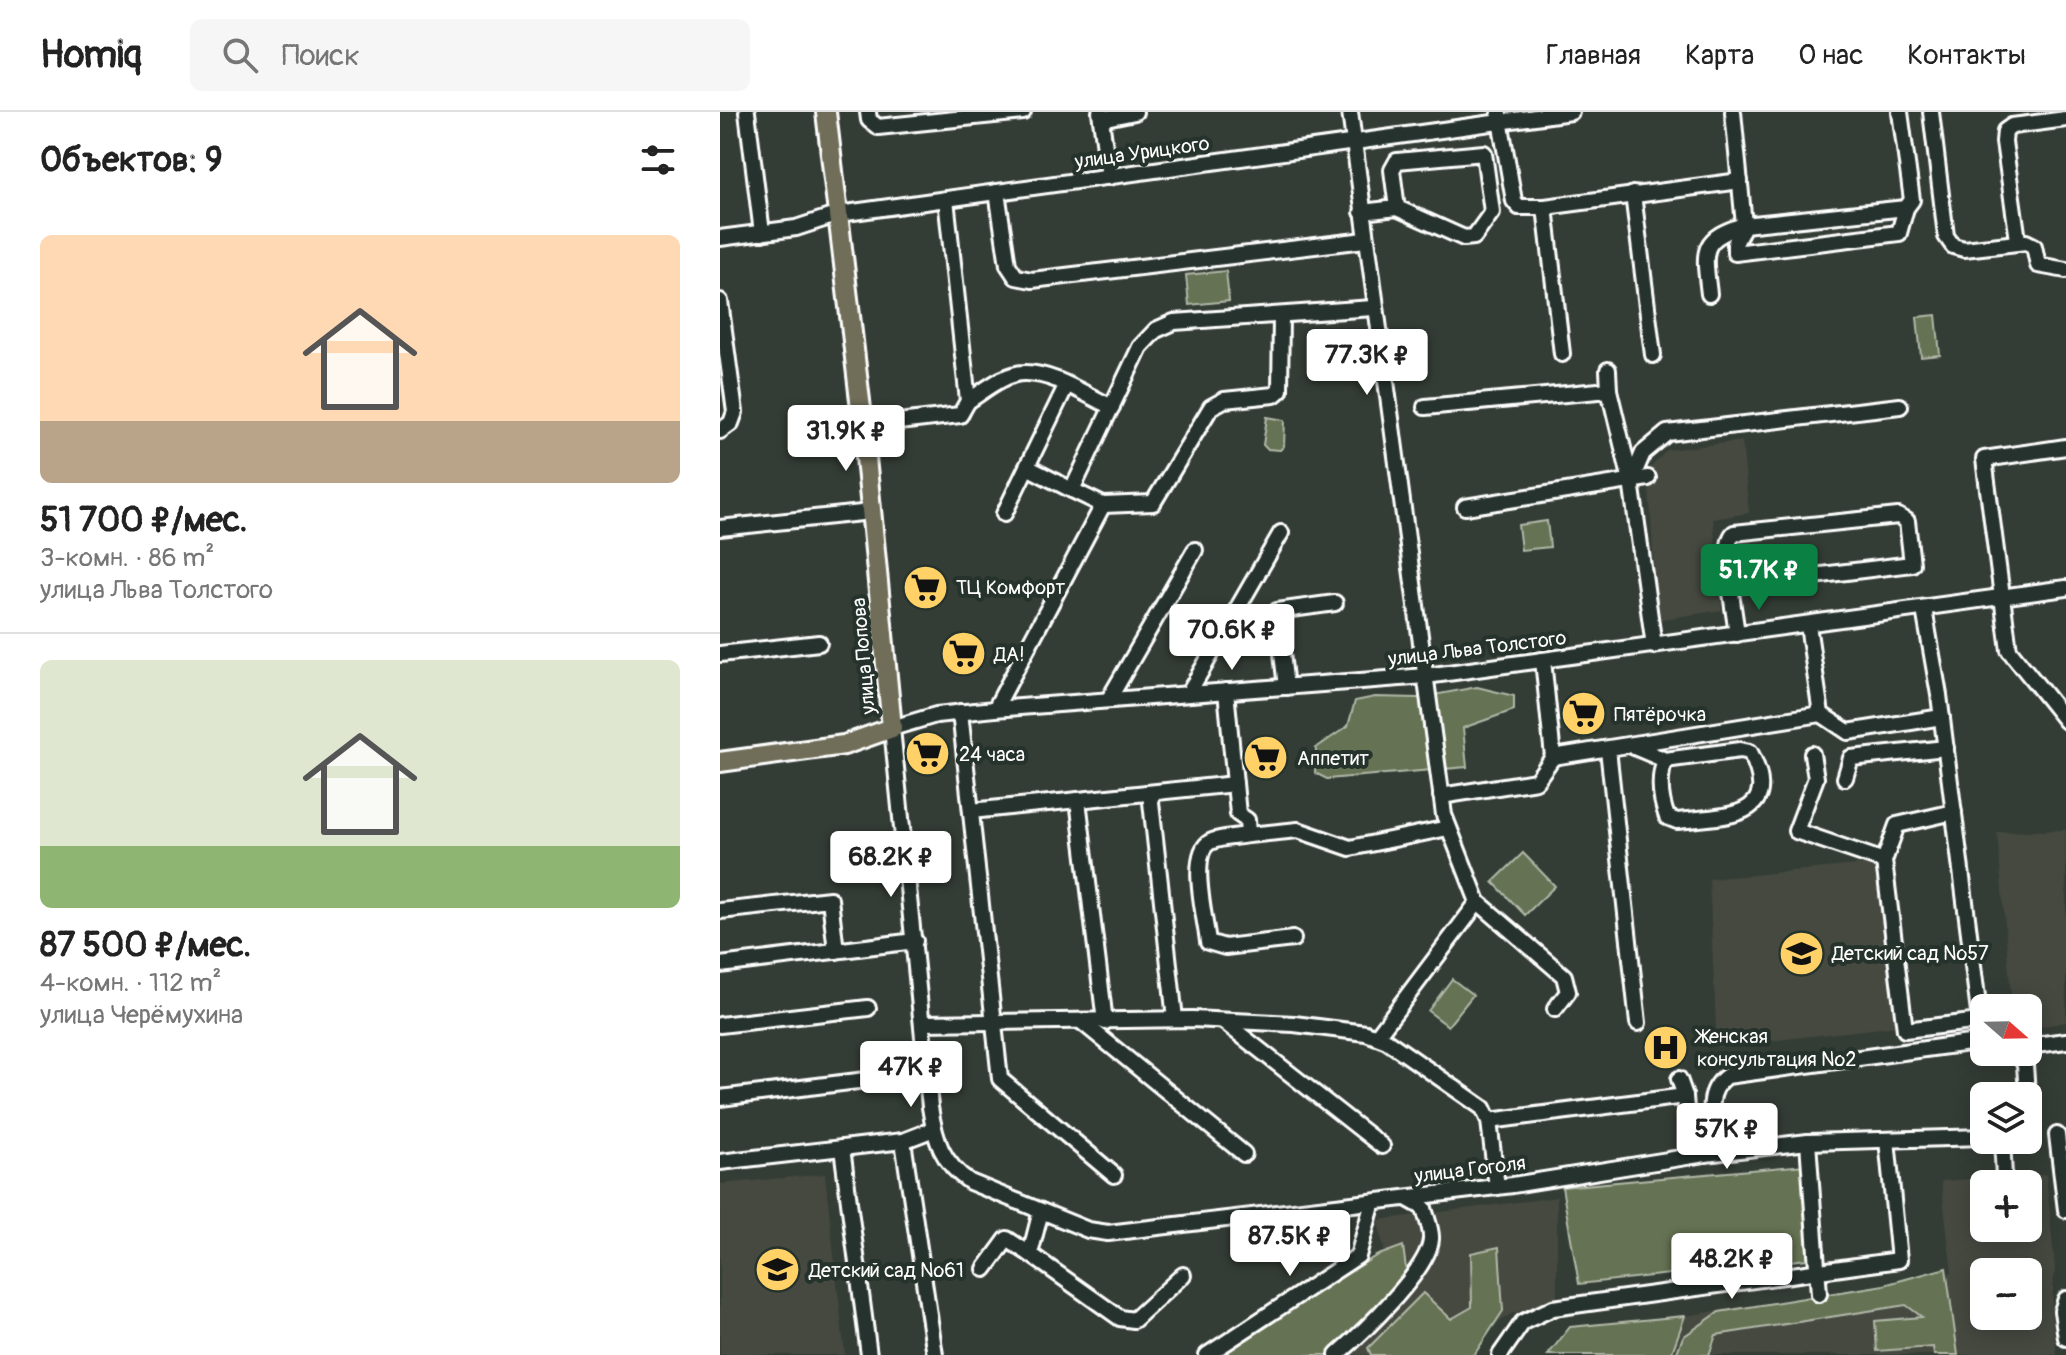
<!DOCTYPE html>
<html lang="ru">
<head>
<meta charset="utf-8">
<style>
	body { margin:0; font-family:Pangolin,sans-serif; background:#f6f6f6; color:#222; height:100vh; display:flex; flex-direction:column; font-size:30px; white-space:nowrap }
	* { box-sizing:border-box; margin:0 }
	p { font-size:26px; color:#767676 }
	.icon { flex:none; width:44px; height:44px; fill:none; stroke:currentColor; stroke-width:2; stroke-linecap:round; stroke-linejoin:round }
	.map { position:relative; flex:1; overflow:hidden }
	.drawer { display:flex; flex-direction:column; background:#fff; width:720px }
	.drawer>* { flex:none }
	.needle { width:52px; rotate:110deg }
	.controls { position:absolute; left:1250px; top:882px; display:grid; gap:16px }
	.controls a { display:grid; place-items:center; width:72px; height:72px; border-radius:12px; background:#fff; box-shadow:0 4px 20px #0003; font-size:40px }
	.price { position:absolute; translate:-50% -68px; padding:0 18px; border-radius:8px; background:#fff; color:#222; font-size:26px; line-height:52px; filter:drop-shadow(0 2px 4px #0008) }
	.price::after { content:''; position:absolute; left:50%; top:48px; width:24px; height:18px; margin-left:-12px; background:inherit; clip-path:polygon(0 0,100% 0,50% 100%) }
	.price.current { background:#0b8043; color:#fff }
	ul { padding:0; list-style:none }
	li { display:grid; align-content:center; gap:16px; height:424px; padding:0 40px }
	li+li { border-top:2px solid #e0e0e0 }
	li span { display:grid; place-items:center; height:248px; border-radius:12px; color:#555 }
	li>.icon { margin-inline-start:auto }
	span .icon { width:144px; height:144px; fill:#fffc; stroke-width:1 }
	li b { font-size:34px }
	h2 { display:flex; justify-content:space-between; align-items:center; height:96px; padding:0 40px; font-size:34px }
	header { display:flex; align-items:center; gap:48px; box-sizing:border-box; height:112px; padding:0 40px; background:#fff; border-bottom:2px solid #e0e0e0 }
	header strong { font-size:38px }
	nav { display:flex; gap:44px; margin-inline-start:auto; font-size:28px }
	.search { width:560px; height:72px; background:#f6f6f6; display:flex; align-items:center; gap:20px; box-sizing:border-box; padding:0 28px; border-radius:12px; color:#767676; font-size:30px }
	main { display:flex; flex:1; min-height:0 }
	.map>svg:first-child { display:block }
</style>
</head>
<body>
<header>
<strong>Homiq</strong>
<div class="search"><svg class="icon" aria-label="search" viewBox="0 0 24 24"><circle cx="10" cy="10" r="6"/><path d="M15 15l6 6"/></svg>Поиск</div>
<nav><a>Главная</a><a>Карта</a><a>О нас</a><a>Контакты</a></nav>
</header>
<main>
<section class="drawer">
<h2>Объектов: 9<svg class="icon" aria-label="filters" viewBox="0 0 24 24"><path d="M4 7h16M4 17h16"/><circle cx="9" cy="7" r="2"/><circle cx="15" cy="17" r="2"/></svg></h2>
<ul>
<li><span style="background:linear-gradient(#ffd9b3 75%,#b9a48a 0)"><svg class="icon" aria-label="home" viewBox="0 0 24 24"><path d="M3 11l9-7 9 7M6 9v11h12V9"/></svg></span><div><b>51 700 ₽/мес.</b><p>3-комн. · 86 m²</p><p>улица Льва Толстого</p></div></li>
<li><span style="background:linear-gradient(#dfe7d0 75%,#8fb573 0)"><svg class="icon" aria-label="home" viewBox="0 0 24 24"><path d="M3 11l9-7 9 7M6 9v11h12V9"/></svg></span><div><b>87 500 ₽/мес.</b><p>4-комн. · 112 m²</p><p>улица Черёмухина</p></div></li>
</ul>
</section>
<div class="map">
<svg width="1346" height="1243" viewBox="0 0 1346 1243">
	<rect width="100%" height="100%" fill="#343d35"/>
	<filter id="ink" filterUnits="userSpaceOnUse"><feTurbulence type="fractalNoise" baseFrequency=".0125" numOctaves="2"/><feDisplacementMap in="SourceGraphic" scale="16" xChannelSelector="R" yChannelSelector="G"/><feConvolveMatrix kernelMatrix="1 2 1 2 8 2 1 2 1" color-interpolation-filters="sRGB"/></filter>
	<g filter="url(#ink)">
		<g fill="#45493f" fill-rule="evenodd">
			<polygon points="1022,329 1029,401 993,407 1002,498 937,508 928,358 947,338"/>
			<polygon points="1346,718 1346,910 1308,917 1308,896 1292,896 1277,720"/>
			<polygon points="1158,751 1178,914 997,935 989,767"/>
			<polygon points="105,1062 125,1243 0,1243 0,1072"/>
			<path d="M1326 1062 1335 1156 1331 1201 1337 1243H951L965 1204 1232 1161 1221 1069ZM1264 1072H1308V1116H1264ZM1264 1160H1308V1204H1264Z"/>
			<polygon points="837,1085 837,1187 791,1202 733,1243 572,1243 671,1172 658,1108"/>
		</g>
		<g fill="#657253" stroke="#b2b8a9" stroke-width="2">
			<polygon points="506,159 509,189 469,193 466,163"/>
			<polygon points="1216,203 1220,243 1201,245 1197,205"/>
			<polygon points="547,305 565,308 564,334 560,338 547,337 543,333"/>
			<polygon points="827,409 830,435 801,438 798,413"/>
			<polygon points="757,575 794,584 794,598 743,616 747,655 607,667 595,661 596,636 628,614 635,589 655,585 698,586"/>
			<polygon points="803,741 835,774 805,803 773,770"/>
			<polygon points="732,867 753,883 728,914 708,899"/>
			<polygon points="1096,1052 1105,1145 859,1172 842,1075"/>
			<polygon points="683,1134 689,1180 612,1243 496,1243 656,1144"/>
			<polygon points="779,1135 783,1199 754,1243 651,1243 648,1236 703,1181 731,1207 752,1195 751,1141"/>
			<polygon points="1226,1156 1238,1243 1214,1243 1213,1235 1157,1239 1155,1209 1202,1205 1186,1193 996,1223 989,1243 956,1243 963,1225 999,1200 1164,1173"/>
			<polygon points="965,1204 951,1243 828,1243 850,1215"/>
		</g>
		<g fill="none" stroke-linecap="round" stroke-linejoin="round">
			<defs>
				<g id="minor">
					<polyline points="27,0 42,121"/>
					<polyline points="148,0 149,8 158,15 303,0"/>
					<polyline points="380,0 389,65"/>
					<polyline points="630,0 724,703 758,790 844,864 848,880 835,897"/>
					<polyline points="1013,0 1024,113 1186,96 1192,88 1180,0"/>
					<polyline points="1211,0 1226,124 1233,134 1244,137 1306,130 1314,134 1318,153 1346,158"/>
					<polyline points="779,2 794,89 799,95 825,95 1020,69"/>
					<polyline points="381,7 415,0"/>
					<polyline points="277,80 288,153 296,165 312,168 645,128"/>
					<polyline points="913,82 933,243"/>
					<polyline points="825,95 842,242"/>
					<polyline points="642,100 677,96 744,126 754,125 772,100 764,41 677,49 672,58 677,96"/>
					<polyline points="1024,113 1015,132 1015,141 1179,121 1186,96"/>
					<polyline points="0,126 76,116 119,102 851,0"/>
					<polyline points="1298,128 1284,30 1285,19 1292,14 1346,7"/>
					<path d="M989 182C984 139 979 127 1024 113"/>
					<polyline points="0,189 15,300 11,311 0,319"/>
					<polyline points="888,258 889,278 911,369 934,534"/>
					<path d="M248 289C264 279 285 261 304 261 333 260 367 284 392 295"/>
					<polyline points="705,295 889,278"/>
					<polyline points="143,314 240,303 248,289 226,87"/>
					<polyline points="1346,335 1264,347 1289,538 1346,609"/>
					<polyline points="307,355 352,378"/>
					<polyline points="911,369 923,341 947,321 1180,294"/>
					<polyline points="383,393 433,391 491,295 504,288 554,283 560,278 561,205"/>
					<polyline points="745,395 928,366"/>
					<polyline points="284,402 346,274"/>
					<polyline points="0,416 151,400"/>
					<path d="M1011 474 1192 452 1187 409 1178 404 1014 421C1000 432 1015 503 1017 522"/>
					<polyline points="1204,497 1219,583 1260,909 1185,918 1164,749 1177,713 1234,700"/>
					<polyline points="1088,513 1101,602 1128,620 1222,605"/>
					<polyline points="0,542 99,531"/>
					<polyline points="823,548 833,645 1101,602"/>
					<polyline points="566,575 557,499 615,491"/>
					<polyline points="506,579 518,702 527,708 528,723 578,718 630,736 728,716"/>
					<polyline points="468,582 561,421"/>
					<polyline points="389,587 475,438"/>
					<polyline points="275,597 383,393 352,378 420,235 436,218 454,210 653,196"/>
					<polyline points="240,600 280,967 394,1063"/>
					<path d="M912 634 945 648 1020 638 1030 640C1065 708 1003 704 957 709L947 705C940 686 938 667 945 648"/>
					<polyline points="888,637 918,911"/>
					<polyline points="1092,642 1096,666 1076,719 1164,749"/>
					<polyline points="1125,666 1131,646 1226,636"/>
					<polyline points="430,681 455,907"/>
					<polyline points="721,684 816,669 833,645"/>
					<polyline points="358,688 385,910"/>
					<polyline points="251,699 515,672"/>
					<path d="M528 723C517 725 500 725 490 730 468 742 486 809 488 830L505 835 573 827"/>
					<polyline points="0,799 110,787 116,839"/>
					<polyline points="0,853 195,829"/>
					<polyline points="503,909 662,1034"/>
					<polyline points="362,910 524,1042"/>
					<polyline points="204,911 472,907 574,912 646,921 667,929 763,996 769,1009 777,1075"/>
					<polyline points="0,913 148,896"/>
					<polyline points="657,924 758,790"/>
					<polyline points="1308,934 1346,929"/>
					<polyline points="1298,940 1305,953 1310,1024"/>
					<polyline points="959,967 965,984 967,1010 985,1042"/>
					<polyline points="0,986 154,967"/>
					<polyline points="769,1009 965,984"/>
					<polyline points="1337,1023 1346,1098"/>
					<path d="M1264 1025 1088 1030 985 1042 793 1073 388 1121 368 1118 250 1070C222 1051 215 1028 210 995L172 616 216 603 275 597 706 564 1346 476"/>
					<polyline points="1282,1028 1284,1064"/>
					<polyline points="183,1029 215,1243"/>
					<polyline points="1088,1030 1099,1182"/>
					<polyline points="122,1036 149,1243"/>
					<path d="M999 1040C995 1013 981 982 1007 964L1264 929"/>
					<polyline points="0,1050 183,1029 214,1017"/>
					<polyline points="321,1099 310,1142 400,1206 414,1208 463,1163"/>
					<polyline points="265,1157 287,1127 310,1142"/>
					<polyline points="1346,1187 1342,1199 1346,1226"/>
					<polyline points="487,1243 638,1144 653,1090"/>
					<path d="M617 1243C641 1222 709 1158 711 1127 712 1118 706 1105 704 1096L686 1086"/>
					<polyline points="780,1243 803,1210 833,1196 1179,1148 1167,1028"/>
				</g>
				<polyline id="major" points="0,650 124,633 172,616 143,314 106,0"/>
			</defs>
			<use href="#minor" stroke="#fff" stroke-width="20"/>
			<use href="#major" stroke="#fff" stroke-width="24"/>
			<use href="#minor" stroke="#26332d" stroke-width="14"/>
			<use href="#major" stroke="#706e59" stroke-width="18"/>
		</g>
	</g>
	<defs>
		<symbol id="supermarket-disc" viewBox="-11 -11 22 22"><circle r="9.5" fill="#ffd166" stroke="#26332d"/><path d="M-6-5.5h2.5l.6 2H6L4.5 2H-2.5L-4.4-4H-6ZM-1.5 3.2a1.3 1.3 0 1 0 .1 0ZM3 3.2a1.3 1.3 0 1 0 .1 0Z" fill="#111"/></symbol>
		<symbol id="school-disc" viewBox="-11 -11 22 22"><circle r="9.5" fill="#ffd166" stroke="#26332d"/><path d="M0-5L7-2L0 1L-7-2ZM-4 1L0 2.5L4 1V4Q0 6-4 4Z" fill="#111"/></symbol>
		<symbol id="hospital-disc" viewBox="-11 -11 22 22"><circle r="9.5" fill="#ffd166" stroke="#26332d"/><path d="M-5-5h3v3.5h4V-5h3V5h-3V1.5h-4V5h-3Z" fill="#111"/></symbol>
	</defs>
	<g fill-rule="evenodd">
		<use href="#supermarket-disc" x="180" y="450" width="51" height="51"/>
		<use href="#supermarket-disc" x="218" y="516" width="51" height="51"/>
		<use href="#supermarket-disc" x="838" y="576" width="51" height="51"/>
		<use href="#supermarket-disc" x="182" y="616" width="51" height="51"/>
		<use href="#supermarket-disc" x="520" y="620" width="51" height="51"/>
		<use href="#school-disc" x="1056" y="816" width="51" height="51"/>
		<use href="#hospital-disc" x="920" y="910" width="51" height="51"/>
		<use href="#school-disc" x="32" y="1132" width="51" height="51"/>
	</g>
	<g text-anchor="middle" stroke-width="8" stroke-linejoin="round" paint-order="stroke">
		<g font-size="20" fill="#fff" stroke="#26332d">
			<text transform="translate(422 40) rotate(-8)" y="7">улица Урицкого</text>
			<text transform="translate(757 536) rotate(-7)" y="7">улица Льва Толстого</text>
			<text transform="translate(143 544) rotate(-95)" y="7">улица Попова</text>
			<text transform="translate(750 1057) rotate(-7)" y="7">улица Гоголя</text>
		</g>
		<g font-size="20" fill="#fff" stroke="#26332d" text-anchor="start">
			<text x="236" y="482">ТЦ Комфорт</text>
			<text x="274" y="549">ДА!</text>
			<text x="894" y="609">Пятёрочка</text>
			<text x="239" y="649">24 часа</text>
			<text x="577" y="653">Аппетит</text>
			<text x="1112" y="848">Детский сад №57</text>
			<text x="977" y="931">Женская<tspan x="977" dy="23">консультация №2</tspan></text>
			<text x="89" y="1165">Детский сад №61</text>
		</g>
	</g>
</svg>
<div class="controls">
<a><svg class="needle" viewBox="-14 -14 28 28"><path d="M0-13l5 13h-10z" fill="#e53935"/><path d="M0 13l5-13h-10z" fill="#767676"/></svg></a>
<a><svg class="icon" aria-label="layers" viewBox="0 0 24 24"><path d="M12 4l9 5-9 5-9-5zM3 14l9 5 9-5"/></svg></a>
<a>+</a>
<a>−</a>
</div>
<b class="price" style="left:647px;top:285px">77.3K ₽</b>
<b class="price" style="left:126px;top:361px">31.9K ₽</b>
<b class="price current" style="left:1039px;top:500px">51.7K ₽</b>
<b class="price" style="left:512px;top:560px">70.6K ₽</b>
<b class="price" style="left:171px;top:787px">68.2K ₽</b>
<b class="price" style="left:191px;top:997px">47K ₽</b>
<b class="price" style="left:1007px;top:1059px">57K ₽</b>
<b class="price" style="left:570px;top:1166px">87.5K ₽</b>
<b class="price" style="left:1012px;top:1189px">48.2K ₽</b>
</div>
</main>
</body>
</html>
